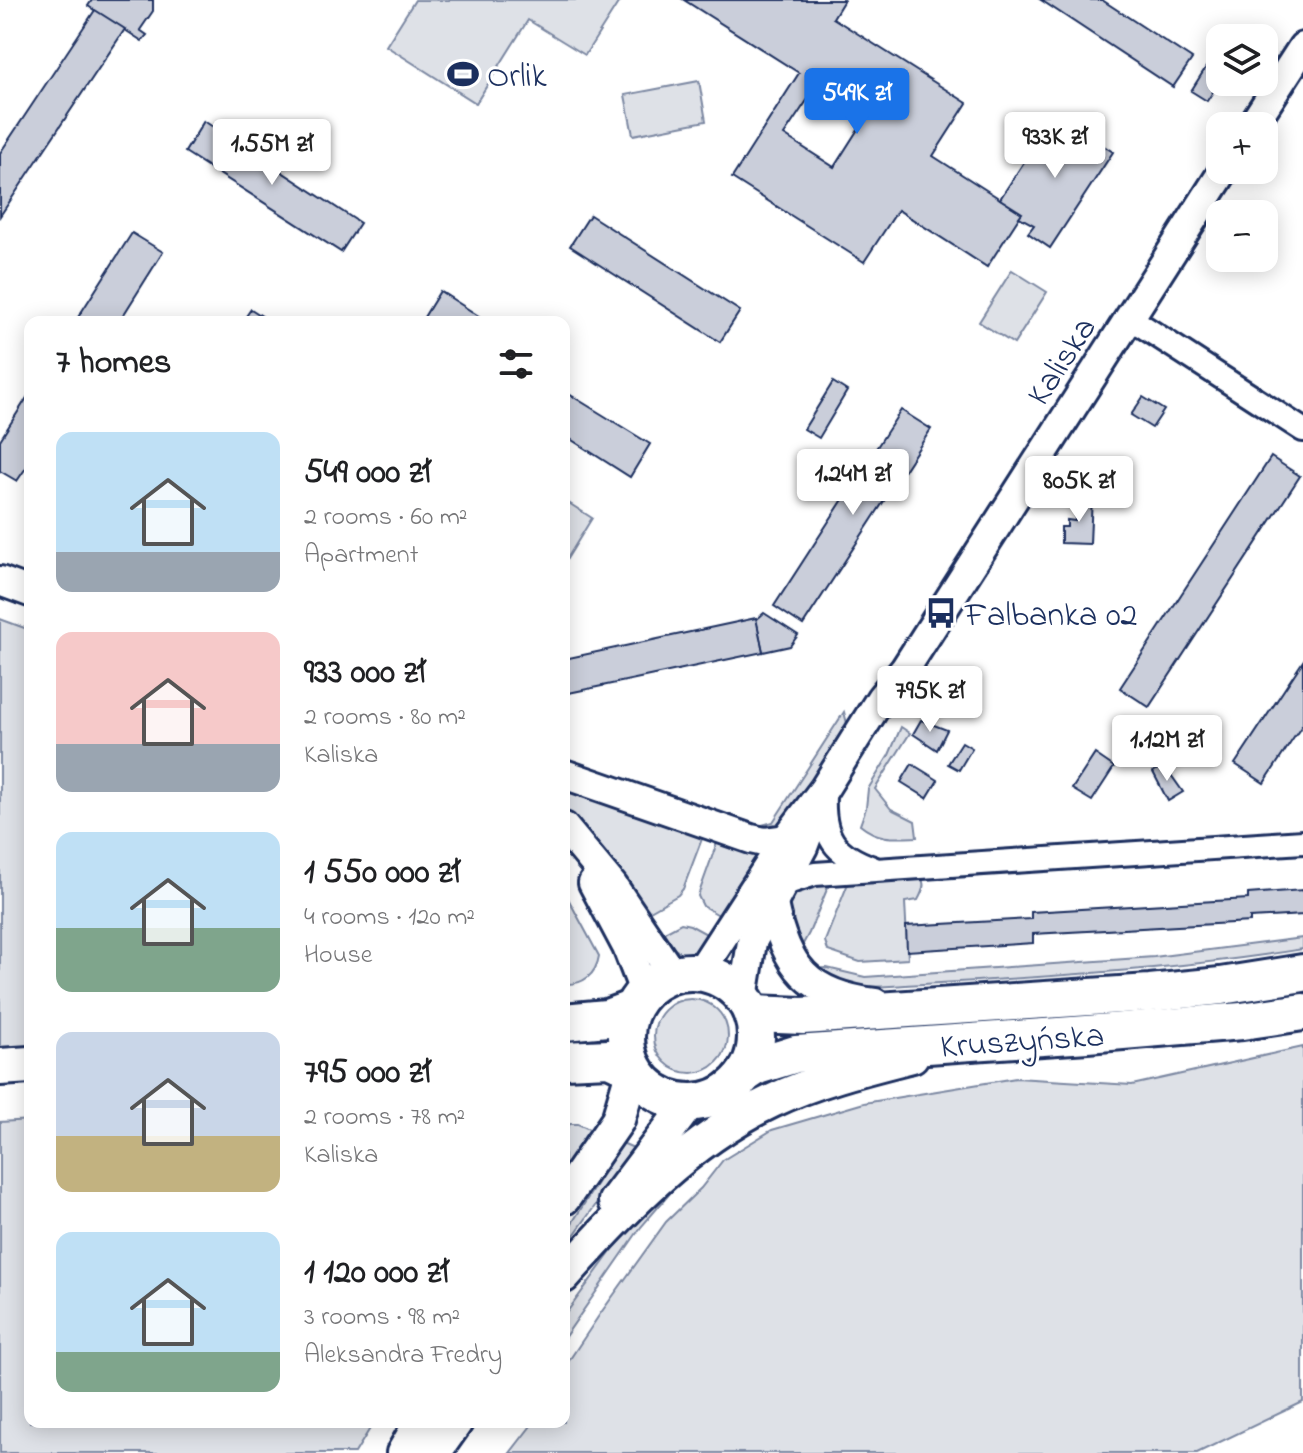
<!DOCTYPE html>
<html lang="en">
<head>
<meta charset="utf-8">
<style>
	body { margin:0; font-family:"Indie Flower",sans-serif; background:#f2f2f2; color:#202124; height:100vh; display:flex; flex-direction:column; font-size:30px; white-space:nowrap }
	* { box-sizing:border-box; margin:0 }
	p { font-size:26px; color:#757577 }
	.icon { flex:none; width:44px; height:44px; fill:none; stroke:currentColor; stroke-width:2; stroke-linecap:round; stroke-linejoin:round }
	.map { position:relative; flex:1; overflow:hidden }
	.sheet { position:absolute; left:24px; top:316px; width:546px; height:1112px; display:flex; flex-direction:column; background:#fff; border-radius:16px; box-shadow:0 4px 20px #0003 }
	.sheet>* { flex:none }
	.fabs { position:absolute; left:1206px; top:24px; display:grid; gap:16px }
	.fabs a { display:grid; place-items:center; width:72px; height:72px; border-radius:16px; background:#fff; box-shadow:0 4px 20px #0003; font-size:40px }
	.price { position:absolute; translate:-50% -68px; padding:0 18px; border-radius:8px; background:#fff; color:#222; font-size:26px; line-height:52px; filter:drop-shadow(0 2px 4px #0008) }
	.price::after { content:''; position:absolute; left:50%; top:48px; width:24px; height:18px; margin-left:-12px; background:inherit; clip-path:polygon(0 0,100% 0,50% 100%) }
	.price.selected { background:#1a73e8; color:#fff }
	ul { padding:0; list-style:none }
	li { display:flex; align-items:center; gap:24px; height:200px; padding:0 32px }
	li span { display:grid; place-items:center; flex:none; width:224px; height:160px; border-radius:16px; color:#555 }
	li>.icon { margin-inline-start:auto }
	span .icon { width:96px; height:96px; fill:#fffc; stroke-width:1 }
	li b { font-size:34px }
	h2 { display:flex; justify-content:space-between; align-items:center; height:96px; padding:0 32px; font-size:34px }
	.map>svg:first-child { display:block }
</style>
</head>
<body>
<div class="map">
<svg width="1303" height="1453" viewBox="0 0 1303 1453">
	<rect width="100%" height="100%" fill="#fff"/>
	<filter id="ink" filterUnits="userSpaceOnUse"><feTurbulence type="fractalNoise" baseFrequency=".0125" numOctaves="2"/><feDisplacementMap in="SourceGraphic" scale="16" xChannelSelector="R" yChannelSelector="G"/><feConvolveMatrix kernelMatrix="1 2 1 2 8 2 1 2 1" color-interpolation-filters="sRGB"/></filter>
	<g filter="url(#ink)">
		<g fill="#dee1e7" stroke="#7c88a2" stroke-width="2">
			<polygon points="415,0 620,0 585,55 528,20 476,103 386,46"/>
			<polygon points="699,81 706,121 633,135 625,95"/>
			<polygon points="1012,270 1047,292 1014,344 979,322"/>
			<polygon points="564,500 592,518 565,562 564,562"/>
			<polygon points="0,619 30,630 30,1048 0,1051"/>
			<polygon points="844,712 848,727 791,819 774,832 755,827 773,822"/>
			<path d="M901 727 910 733 875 789 891 809 915 821 917 837C895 838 878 840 860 825L866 808 868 789 889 755Z"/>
			<polygon points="564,787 703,836 683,889 678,895 643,915 564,809"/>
			<polygon points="718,840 758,857 724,918 703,906 698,896"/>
			<path d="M920 877C927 883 922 893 918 900L905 902 908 959 860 962 828 951 825 941 849 881Z"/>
			<polygon points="830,882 809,933 797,955 787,905 795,889"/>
			<path d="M564 891 599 956C596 975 583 985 564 984Z"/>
			<path d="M681 923 690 925 712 937C708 941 703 949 698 952 684 960 666 944 657 936Z"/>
			<path d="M1303 938V949C1155 973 1005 979 855 988L812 969 827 968 865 977 1154 957Z"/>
			<circle cx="691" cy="1036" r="37"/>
			<polygon points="1303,1047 1303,1402 1197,1453 510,1453 534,1422 564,1422 564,1368 600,1314 666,1222 701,1188 723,1160 772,1130 864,1103 1016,1078 1132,1085"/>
			<polygon points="30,1120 30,1422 374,1422 355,1453 0,1453 0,1122"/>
			<polygon points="570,1124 578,1124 598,1133 564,1183 564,1132"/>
			<polygon points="622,1143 636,1149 564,1249 564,1236"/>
			<polygon points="673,1178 678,1184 641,1227 564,1338 564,1316 638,1215"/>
		</g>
		<g fill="#caceda" stroke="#1b2f5e" stroke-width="2" fill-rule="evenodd">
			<polygon points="92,0 153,0 153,11 140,30 147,35 142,41 88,6"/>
			<path d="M684 0H844L833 18 967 103 933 156 1022 213 987 267 898 210 864 262 732 178 799 73ZM818 84 867 115 834 167 784 135Z"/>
			<polygon points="1041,0 1102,0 1192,59 1173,87"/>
			<polygon points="95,10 125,29 0,216 0,153"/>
			<polygon points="1208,64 1220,71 1220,81 1207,101 1191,91"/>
			<polygon points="1055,114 1075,126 1069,135 1085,145 1090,137 1113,152 1050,248 1028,233 1034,225 1019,217 1022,213 1000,199"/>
			<polygon points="204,121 360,223 341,252 185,152"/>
			<polygon points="590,215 740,311 720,342 570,246"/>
			<polygon points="132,233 163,252 119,322 75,322"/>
			<polygon points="440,291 488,322 421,322"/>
			<polygon points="251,309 271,322 242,322"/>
			<polygon points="833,382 847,391 819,438 804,429"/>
			<polygon points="564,391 650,444 630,477 564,435"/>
			<polygon points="30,393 30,462 17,481 0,471 0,440"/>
			<polygon points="1143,397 1164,410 1152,428 1131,415"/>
			<polygon points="901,410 931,429 803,625 774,606"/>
			<polygon points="1271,457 1300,476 1149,707 1120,688"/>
			<polygon points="1083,495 1092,495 1090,544 1061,543 1061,527 1067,527 1067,520 1075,521 1075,508"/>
			<polygon points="764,613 798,635 790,646 763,652 756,620"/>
			<polygon points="756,618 763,652 564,694 564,659"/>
			<polygon points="1303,661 1303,724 1264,783 1235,764"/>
			<polygon points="921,720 947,730 937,750 913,734"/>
			<polygon points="962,742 972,748 959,770 948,764"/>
			<polygon points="1095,754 1114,767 1092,801 1072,789"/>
			<polygon points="912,764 938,780 927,798 901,782"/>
			<polygon points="1164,765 1183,792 1168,801 1153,772"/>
			<polygon points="1303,890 1303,915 1250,918 1250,922 1033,934 1033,943 907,951 906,926 1031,919 1031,912 1248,899 1248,894"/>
		</g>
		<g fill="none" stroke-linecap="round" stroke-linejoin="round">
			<defs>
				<g id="minor">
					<polyline points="1130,318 1303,430"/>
					<path d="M824 795C822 837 834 854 873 868"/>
					<polyline points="784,884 815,874 1303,842"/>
				</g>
				<g id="tertiary">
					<polyline points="1252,126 1303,47"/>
					<polyline points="0,581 30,592"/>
					<polyline points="564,774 751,839 764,842 786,839"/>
					<polyline points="564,827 613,886 673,975"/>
					<polyline points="593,883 627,947 644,991"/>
					<path d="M773 904C786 967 808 995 875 1003"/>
					<polyline points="700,972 786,839 824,789 881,698 905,669 1224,170"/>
					<polyline points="743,998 752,942 803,847 814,818"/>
				</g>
				<g id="secondary">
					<polyline points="564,1198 618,1120 633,1069"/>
					<polyline points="615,1201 689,1103"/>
					<path d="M564 1276C624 1209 689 1140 772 1101 816 1080 865 1068 912 1056"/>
					<polyline points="403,1453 421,1422"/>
					<polyline points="434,1453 456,1422"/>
				</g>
				<g id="primary">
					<circle cx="691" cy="1037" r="65"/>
					<polyline points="752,1014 803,1016 1150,993 1221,986 1303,973"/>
					<polyline points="564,1022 607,1018 631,1009"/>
					<polyline points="564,1060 609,1058 633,1069"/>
					<polyline points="0,1067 30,1065"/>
					<polyline points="745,1074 757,1066 796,1054 1087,1034 1242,1021 1303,1012"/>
				</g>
			</defs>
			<use href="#minor" stroke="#1b2f5e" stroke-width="28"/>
			<use href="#tertiary" stroke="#1b2f5e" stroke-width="34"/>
			<use href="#secondary" stroke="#1b2f5e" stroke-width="38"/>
			<use href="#primary" stroke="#1b2f5e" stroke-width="42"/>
			<use href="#minor" stroke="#fff" stroke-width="22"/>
			<use href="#tertiary" stroke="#fff" stroke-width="28"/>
			<use href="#secondary" stroke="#fff" stroke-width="32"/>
			<use href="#primary" stroke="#fff" stroke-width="36"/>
		</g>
	</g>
	<defs>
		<symbol id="stadium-bare" viewBox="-9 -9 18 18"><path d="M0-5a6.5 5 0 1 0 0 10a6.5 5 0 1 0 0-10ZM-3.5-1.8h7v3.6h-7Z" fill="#1b2f5e" stroke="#fff" stroke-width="2.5" paint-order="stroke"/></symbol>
		<symbol id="bus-bare" viewBox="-9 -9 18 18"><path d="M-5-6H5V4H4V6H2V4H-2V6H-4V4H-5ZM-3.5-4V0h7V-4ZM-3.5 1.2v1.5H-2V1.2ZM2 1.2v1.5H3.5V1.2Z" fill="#1b2f5e" stroke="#fff" stroke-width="2.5" paint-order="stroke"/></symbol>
	</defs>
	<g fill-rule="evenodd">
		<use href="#stadium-bare" x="441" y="52" width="44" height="44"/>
		<use href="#bus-bare" x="919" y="591" width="44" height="44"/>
	</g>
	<g text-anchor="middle" stroke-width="6" stroke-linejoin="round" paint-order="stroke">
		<g font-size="34" fill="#1b2f5e" stroke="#fff" text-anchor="start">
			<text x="487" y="86">Orlik</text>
			<text x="965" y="625">Falbanka 02</text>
		</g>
		<g font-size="34" fill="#1b2f5e" stroke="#fff">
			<text transform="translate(1060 360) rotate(-57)" y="12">Kaliska</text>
			<text transform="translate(1022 1039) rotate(-4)" y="12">Kruszyńska</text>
		</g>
	</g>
</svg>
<div class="fabs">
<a><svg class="icon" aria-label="layers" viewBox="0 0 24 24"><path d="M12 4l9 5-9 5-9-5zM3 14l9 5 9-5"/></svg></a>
<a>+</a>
<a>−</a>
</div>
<b class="price selected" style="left:857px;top:136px">549K zł</b>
<b class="price" style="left:1055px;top:180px">933K zł</b>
<b class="price" style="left:272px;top:187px">1.55M zł</b>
<b class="price" style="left:853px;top:517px">1.24M zł</b>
<b class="price" style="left:1079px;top:524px">805K zł</b>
<b class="price" style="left:930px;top:734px">795K zł</b>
<b class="price" style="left:1167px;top:783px">1.12M zł</b>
<section class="sheet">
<h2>7 homes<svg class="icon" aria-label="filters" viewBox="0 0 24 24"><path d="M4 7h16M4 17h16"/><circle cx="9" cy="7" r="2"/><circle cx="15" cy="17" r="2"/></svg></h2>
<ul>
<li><span style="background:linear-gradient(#bfe0f5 75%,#9aa5b1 0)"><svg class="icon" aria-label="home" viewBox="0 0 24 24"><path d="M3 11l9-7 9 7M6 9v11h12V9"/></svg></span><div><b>549 000 zł</b><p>2 rooms · 60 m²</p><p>Apartment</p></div></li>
<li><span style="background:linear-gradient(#f6c9c9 70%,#9aa5b1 0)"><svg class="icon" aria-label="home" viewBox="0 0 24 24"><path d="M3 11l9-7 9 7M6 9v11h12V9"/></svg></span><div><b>933 000 zł</b><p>2 rooms · 80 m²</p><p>Kaliska</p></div></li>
<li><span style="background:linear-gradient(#bfe0f5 60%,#7fa58c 0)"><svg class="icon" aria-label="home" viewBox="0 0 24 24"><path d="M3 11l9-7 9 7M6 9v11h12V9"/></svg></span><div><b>1 550 000 zł</b><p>4 rooms · 120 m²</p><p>House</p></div></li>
<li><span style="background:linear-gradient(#c9d6e8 65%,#c2b280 0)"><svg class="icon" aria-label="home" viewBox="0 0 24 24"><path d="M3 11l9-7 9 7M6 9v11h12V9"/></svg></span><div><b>795 000 zł</b><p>2 rooms · 78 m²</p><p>Kaliska</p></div></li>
<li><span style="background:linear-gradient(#bfe0f5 75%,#7fa58c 0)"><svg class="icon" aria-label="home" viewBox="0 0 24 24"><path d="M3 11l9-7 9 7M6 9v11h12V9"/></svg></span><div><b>1 120 000 zł</b><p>3 rooms · 98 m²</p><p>Aleksandra Fredry</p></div></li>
</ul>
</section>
</div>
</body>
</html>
